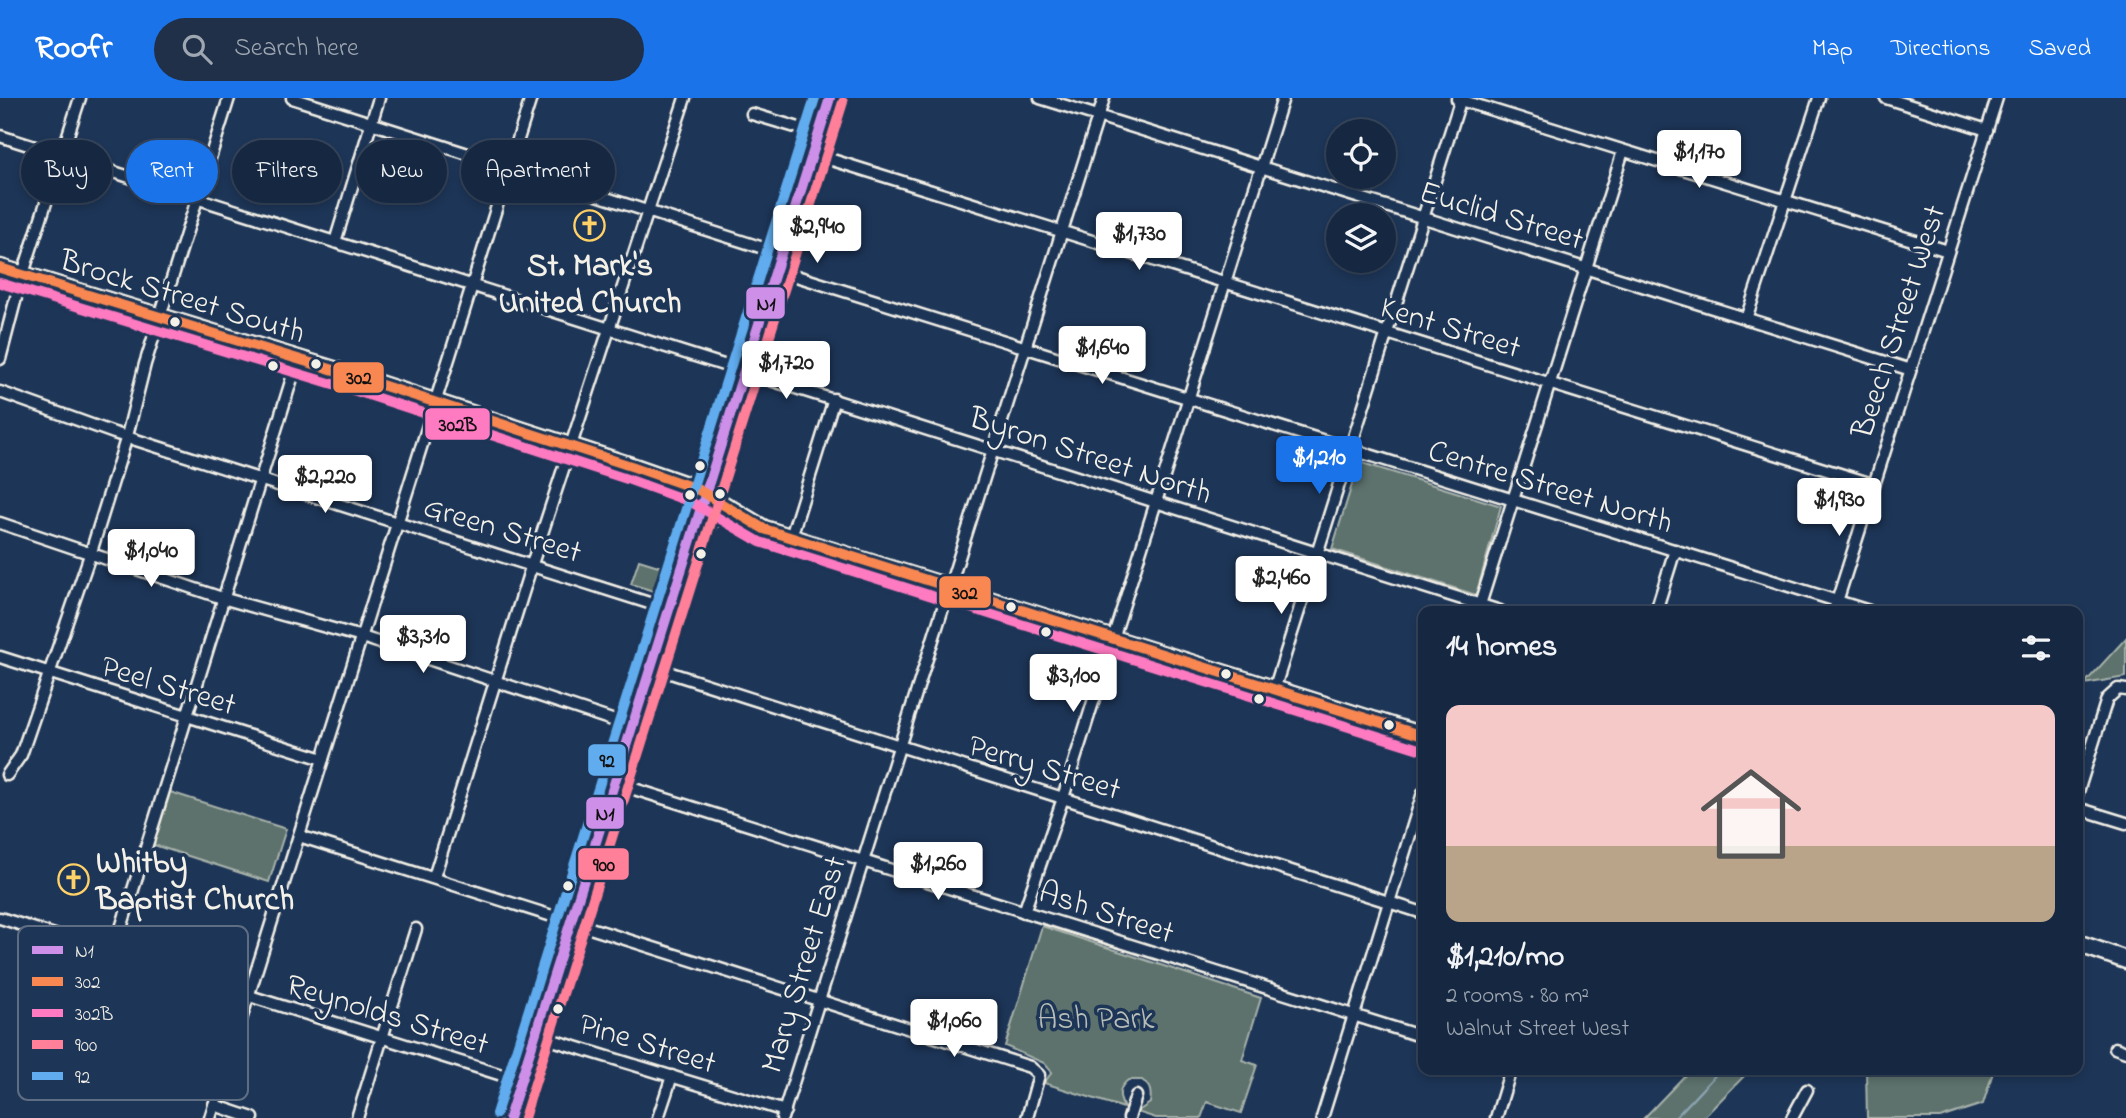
<!DOCTYPE html>
<html lang="en">
<head>
<meta charset="utf-8">
<style>
	body { margin:0; font-family:"Indie Flower",sans-serif; background:#1f3048; color:#f1f3f6; height:100vh; display:flex; flex-direction:column; font-size:26px; white-space:nowrap }
	* { box-sizing:border-box; margin:0 }
	p { font-size:23px; color:#9ea6b1 }
	.icon { flex:none; width:38px; height:38px; fill:none; stroke:currentColor; stroke-width:2; stroke-linecap:round; stroke-linejoin:round }
	.map { position:relative; flex:1; overflow:hidden }
	.panel { position:absolute; left:1418px; top:508px; width:665px; height:469px; display:flex; flex-direction:column; background:#162841; border-radius:14px; box-shadow:0 4px 10px #0003,0 0 0 2px #35445a }
	.panel>* { flex:none }
	.top-card { position:absolute; left:21px; top:42px; width:665px; height:63px; display:flex; gap:14px }
	.controls { position:absolute; left:1326px; top:21px; display:grid; gap:14px }
	.controls a { display:grid; place-items:center; width:70px; height:70px; border-radius:50%; background:#162841; box-shadow:0 4px 10px #0003,0 0 0 2px #35445a; font-size:35px }
	.price { position:absolute; translate:-50% -60px; padding:0 16px; border-radius:7px; background:#fff; color:#222; font-size:23px; line-height:46px; filter:drop-shadow(0 2px 4px #0008) }
	.price::after { content:''; position:absolute; left:50%; top:42px; width:21px; height:16px; margin-left:-10px; background:inherit; clip-path:polygon(0 0,100% 0,50% 100%) }
	.price.active { background:#1a73e8; color:#fff }
	ul { padding:0; list-style:none }
	li { display:grid; align-content:center; gap:14px; height:371px; padding:0 28px }
	li span { display:grid; place-items:center; height:217px; border-radius:14px; color:#555 }
	li>.icon { margin-inline-start:auto }
	span .icon { width:126px; height:126px; fill:#fffc; stroke-width:1 }
	li b { font-size:30px }
	h2 { display:flex; justify-content:space-between; align-items:center; height:84px; padding:0 28px; font-size:30px }
	.chip { padding:0 24px; border-radius:32px; background:#162841; box-shadow:0 4px 10px #0003,0 0 0 2px #35445a; font-size:24px; line-height:63px }
	.chip.active { background:#1a73e8; color:#fff }
	header { display:flex; align-items:center; gap:42px; box-sizing:border-box; height:98px; padding:0 35px; background:#1a73e8; color:#fff }
	header strong { font-size:33px }
	nav { display:flex; gap:38px; margin-inline-start:auto; font-size:24px }
	.search { width:490px; height:63px; background:#1f3048; display:flex; align-items:center; gap:18px; box-sizing:border-box; padding:0 24px; border-radius:38px; color:#9ea6b1; font-size:26px }
	.map>svg:first-child { display:block }
</style>
</head>
<body>
<header>
<strong>Roofr</strong>
<div class="search"><svg class="icon" aria-label="search" viewBox="0 0 24 24"><circle cx="10" cy="10" r="6"/><path d="M15 15l6 6"/></svg>Search here</div>
<nav><a>Map</a><a>Directions</a><a>Saved</a></nav>
</header>
<div class="map">
<svg width="2126" height="1020" viewBox="0 0 2126 1020">
	<rect width="100%" height="100%" fill="#1d3557"/>
	<filter id="ink" filterUnits="userSpaceOnUse"><feTurbulence type="fractalNoise" baseFrequency=".0143" numOctaves="2"/><feDisplacementMap in="SourceGraphic" scale="14" xChannelSelector="R" yChannelSelector="G"/><feConvolveMatrix kernelMatrix="1 2 1 2 8 2 1 2 1" color-interpolation-filters="sRGB"/></filter>
	<g filter="url(#ink)">
		<g fill="#5d726d" stroke="#a8b2aa" stroke-width="2">
			<polygon points="1359,364 1501,408 1476,497 1332,451"/>
			<polygon points="639,462 668,471 660,495 631,486"/>
			<polygon points="2126,540 2126,579 2084,586"/>
			<polygon points="167,693 286,731 269,784 151,746"/>
			<path d="M1042 828 1261 900 1242 962 1257 967 1241 1015 1207 1004 1201 1020H1156L1137 1014 1150 1005C1152 994 1150 988 1142 982H1128C1118 990 1118 998 1124 1010L1044 985 1052 974 1044 965 1005 948Z"/>
			<polygon points="1691,971 1751,971 1703,1020 1644,1020"/>
			<polygon points="1866,971 1994,971 1983,1006 1940,1020 1867,1020"/>
		</g>
		<g fill="none" stroke-linecap="round" stroke-linejoin="round">
			<polyline stroke="#8ba4b1" stroke-width="2.5" points="1675,1020 1721,971"/>
			<defs>
				<g id="street">
					<polyline points="292,0 782,156"/>
					<polyline points="1040,0 1908,271"/>
					<polyline points="1886,0 1987,32"/>
					<polyline points="1457,1 1948,153"/>
					<polyline points="752,16 819,36"/>
					<polyline points="0,38 1500,513"/>
					<polyline points="813,56 1872,386"/>
					<polyline points="335,144 379,0"/>
					<polyline points="777,172 1869,513"/>
					<polyline points="1746,221 1819,0"/>
					<polyline points="0,261 19,188 80,0"/>
					<polyline points="0,294 114,335 671,512"/>
					<polyline points="0,425 222,500 362,539 633,629"/>
					<polyline points="791,439 834,301"/>
					<polyline points="1478,513 1623,53"/>
					<polyline points="1656,513 1675,452"/>
					<polyline points="1834,513 1997,0"/>
					<polyline points="0,559 323,661"/>
					<polyline points="652,569 1423,815"/>
					<polyline points="1274,592 1461,0"/>
					<polyline points="7,677 21,657 91,454 127,338 145,266 229,0"/>
					<polyline points="615,685 1423,939"/>
					<polyline points="2077,697 2107,601 2118,591 2126,592"/>
					<polyline points="2077,710 2126,725"/>
					<polyline points="299,738 1030,969 1039,977 1027,1020"/>
					<polyline points="434,779 532,466 685,0"/>
					<polyline points="1024,814 1061,706 1283,0"/>
					<polyline points="0,820 521,983"/>
					<polyline points="113,856 298,261"/>
					<polyline points="536,937 785,1013"/>
					<polyline points="2115,950 2126,954"/>
					<polyline points="214,1007 253,1020"/>
					<polyline points="210,1020 531,0"/>
					<polyline points="357,1020 416,831"/>
					<polyline points="658,1020 672,978"/>
					<polyline points="782,1020 1104,0"/>
					<polyline points="1129,1020 1136,998"/>
					<polyline points="1322,1020 1423,695"/>
					<polyline points="1496,1020 1511,971"/>
					<polyline points="1792,1020 1807,992"/>
				</g>
				<g id="primary">
					<polyline points="0,170 360,280 634,369 697,391 764,431 819,449 1423,638"/>
					<polyline points="698,438 714,419 735,414"/>
					<polyline points="2077,845 2126,862"/>
					<polyline points="509,1020 746,275 830,0"/>
				</g>
			</defs>
			<use href="#street" stroke="#f4f1e8" stroke-width="15"/>
			<use href="#primary" stroke="#f4f1e8" stroke-width="21"/>
			<use href="#street" stroke="#1d3557" stroke-width="10"/>
			<use href="#primary" stroke="#1d3557" stroke-width="16"/>
			<defs>
				<polyline id="bus-1" points="509,1020 830,0"/>
				<polyline id="bus-2" points="0,170 360,280 634,369 697,391 764,431 1423,638"/>
				<polyline id="bus-3" points="0,185 356,293 630,382 691,404 760,444 1419,651"/>
				<polyline id="bus-4" points="524,1020 843,4"/>
				<polyline id="bus-5" points="496,1016 815,0"/>
			</defs>
			<use href="#bus-1" stroke="#1d3557" stroke-width="16"/>
			<use href="#bus-2" stroke="#1d3557" stroke-width="16"/>
			<use href="#bus-3" stroke="#1d3557" stroke-width="16"/>
			<use href="#bus-4" stroke="#1d3557" stroke-width="16"/>
			<use href="#bus-5" stroke="#1d3557" stroke-width="16"/>
			<use href="#bus-1" stroke="#ce8fe9" stroke-width="10"/>
			<use href="#bus-2" stroke="#f88751" stroke-width="10"/>
			<use href="#bus-3" stroke="#fe7ac1" stroke-width="10"/>
			<use href="#bus-4" stroke="#ff8098" stroke-width="10"/>
			<use href="#bus-5" stroke="#60acee" stroke-width="10"/>
		</g>
	</g>
	<defs>
		<symbol id="church-ring" viewBox="-11 -11 22 22"><circle r="9.5" fill="#1d3557" stroke="#ffd166" stroke-width="1.5"/><path d="M-1.2-6h2.4v3.5h3.3v2.4h-3.3V6h-2.4V-.1h-3.3v-2.4h3.3Z" fill="#ffd166"/></symbol>
	</defs>
	<g fill-rule="evenodd">
		<use href="#church-ring" x="572" y="110" width="35" height="35"/>
		<use href="#church-ring" x="56" y="764" width="35" height="35"/>
	</g>
	<g fill="#f4f1e8" stroke="#1d3557" stroke-width="2.5">
		<circle cx="175" cy="224" r="6"/>
		<circle cx="316" cy="266" r="6"/>
		<circle cx="273" cy="268" r="6"/>
		<circle cx="700" cy="368" r="6"/>
		<circle cx="720" cy="396" r="6"/>
		<circle cx="690" cy="397" r="6"/>
		<circle cx="701" cy="456" r="6"/>
		<circle cx="1011" cy="509" r="6"/>
		<circle cx="1046" cy="534" r="6"/>
		<circle cx="1226" cy="576" r="6"/>
		<circle cx="1259" cy="601" r="6"/>
		<circle cx="1389" cy="627" r="6"/>
		<circle cx="568" cy="788" r="6"/>
		<circle cx="558" cy="911" r="6"/>
	</g>
	<g text-anchor="middle" stroke-width="7" stroke-linejoin="round" paint-order="stroke">
		<g font-size="32" fill="#f4f1e8" stroke="#1d3557">
			<text transform="translate(1502 116) rotate(17)" y="11">Euclid Street</text>
			<text transform="translate(183 197) rotate(17)" y="11">Brock Street South</text>
			<text transform="translate(1897 223) rotate(-72)" y="11">Beech Street West</text>
			<text transform="translate(1451 228) rotate(17)" y="11">Kent Street</text>
			<text transform="translate(1091 356) rotate(18)" y="11">Byron Street North</text>
			<text transform="translate(1551 387) rotate(17)" y="11">Centre Street North</text>
			<text transform="translate(503 430) rotate(17)" y="11">Green Street</text>
			<text transform="translate(169 586) rotate(17)" y="11">Peel Street</text>
			<text transform="translate(1045 668) rotate(17)" y="11">Perry Street</text>
			<text transform="translate(1107 813) rotate(18)" y="11">Ash Street</text>
			<text transform="translate(802 866) rotate(-73)" y="11">Mary Street East</text>
			<text transform="translate(388 915) rotate(17)" y="11">Reynolds Street</text>
			<text transform="translate(648 944) rotate(17)" y="11">Pine Street</text>
		</g>
		<g font-size="32" font-weight="bold" fill="#f4f1e8" stroke="#1d3557">
			<text x="590" y="177">St. Mark's<tspan x="590" dy="37">United Church</tspan></text>
			<text x="96" y="774" text-anchor="start">Whitby<tspan x="96" dy="37">Baptist Church</tspan></text>
		</g>
		<g font-size="32" fill="#b8beb7" stroke="#1d3557">
			<text x="1096" y="930">Ash Park</text>
		</g>
	</g>
	<rect x="18" y="828" width="230" height="174" rx="10" fill="#1d3557" stroke="#5e6d82" stroke-width="2"/>
	<rect x="32" y="848" width="31" height="8" fill="#ce8fe9"/>
	<rect x="32" y="879" width="31" height="9" fill="#f88751"/>
	<rect x="32" y="911" width="31" height="8" fill="#fe7ac1"/>
	<rect x="32" y="942" width="31" height="9" fill="#ff8098"/>
	<rect x="32" y="974" width="31" height="8" fill="#60acee"/>
	<g font-size="19" fill="#f4f1e8">
		<text x="75" y="859">N1</text>
		<text x="75" y="890">302</text>
		<text x="75" y="922">302B</text>
		<text x="75" y="953">900</text>
		<text x="75" y="985">92</text>
	</g>
	<g stroke="#1d3557" stroke-width="2.5">
		<rect x="745" y="188" width="41" height="34" rx="7" fill="#ce8fe9"/>
		<rect x="332" y="263" width="53" height="33" rx="7" fill="#f88751"/>
		<rect x="424" y="309" width="67" height="34" rx="7" fill="#fe7ac1"/>
		<rect x="938" y="477" width="54" height="34" rx="7" fill="#f88751"/>
		<rect x="587" y="645" width="40" height="34" rx="7" fill="#60acee"/>
		<rect x="585" y="698" width="40" height="34" rx="7" fill="#ce8fe9"/>
		<rect x="577" y="749" width="53" height="34" rx="7" fill="#ff8098"/>
	</g>
	<g font-size="19" text-anchor="middle" font-weight="bold" fill="#111">
		<text x="766" y="212">N1</text>
		<text x="359" y="286">302</text>
		<text x="458" y="333">302B</text>
		<text x="965" y="501">302</text>
		<text x="607" y="669">92</text>
		<text x="605" y="722">N1</text>
		<text x="604" y="773">900</text>
	</g>
</svg>
<div class="controls">
<a><svg class="icon" aria-label="locate" viewBox="0 0 24 24"><circle cx="12" cy="12" r="6"/><path d="M12 2v4M12 18v4M2 12h4M18 12h4"/></svg></a>
<a><svg class="icon" aria-label="layers" viewBox="0 0 24 24"><path d="M12 4l9 5-9 5-9-5zM3 14l9 5 9-5"/></svg></a>
</div>
<b class="price" style="left:1699px;top:92px">$1,170</b>
<b class="price" style="left:817px;top:167px">$2,940</b>
<b class="price" style="left:1139px;top:174px">$1,730</b>
<b class="price" style="left:1102px;top:288px">$1,640</b>
<b class="price" style="left:786px;top:303px">$1,720</b>
<b class="price active" style="left:1319px;top:398px">$1,210</b>
<b class="price" style="left:325px;top:417px">$2,220</b>
<b class="price" style="left:1839px;top:440px">$1,930</b>
<b class="price" style="left:151px;top:491px">$1,040</b>
<b class="price" style="left:1281px;top:518px">$2,460</b>
<b class="price" style="left:423px;top:577px">$3,310</b>
<b class="price" style="left:1073px;top:616px">$3,100</b>
<b class="price" style="left:938px;top:804px">$1,260</b>
<b class="price" style="left:954px;top:961px">$1,060</b>
<div class="top-card">
<a class="chip">Buy</a>
<a class="chip active">Rent</a>
<a class="chip">Filters</a>
<a class="chip">New</a>
<a class="chip">Apartment</a>
</div>
<section class="panel">
<h2>14 homes<svg class="icon" aria-label="filters" viewBox="0 0 24 24"><path d="M4 7h16M4 17h16"/><circle cx="9" cy="7" r="2"/><circle cx="15" cy="17" r="2"/></svg></h2>
<ul>
<li><span style="background:linear-gradient(#f6c9c9 65%,#b9a48a 0)"><svg class="icon" aria-label="home" viewBox="0 0 24 24"><path d="M3 11l9-7 9 7M6 9v11h12V9"/></svg></span><div><b>$1,210/mo</b><p>2 rooms · 80 m²</p><p>Walnut Street West</p></div></li>
</ul>
</section>
</div>
</body>
</html>
